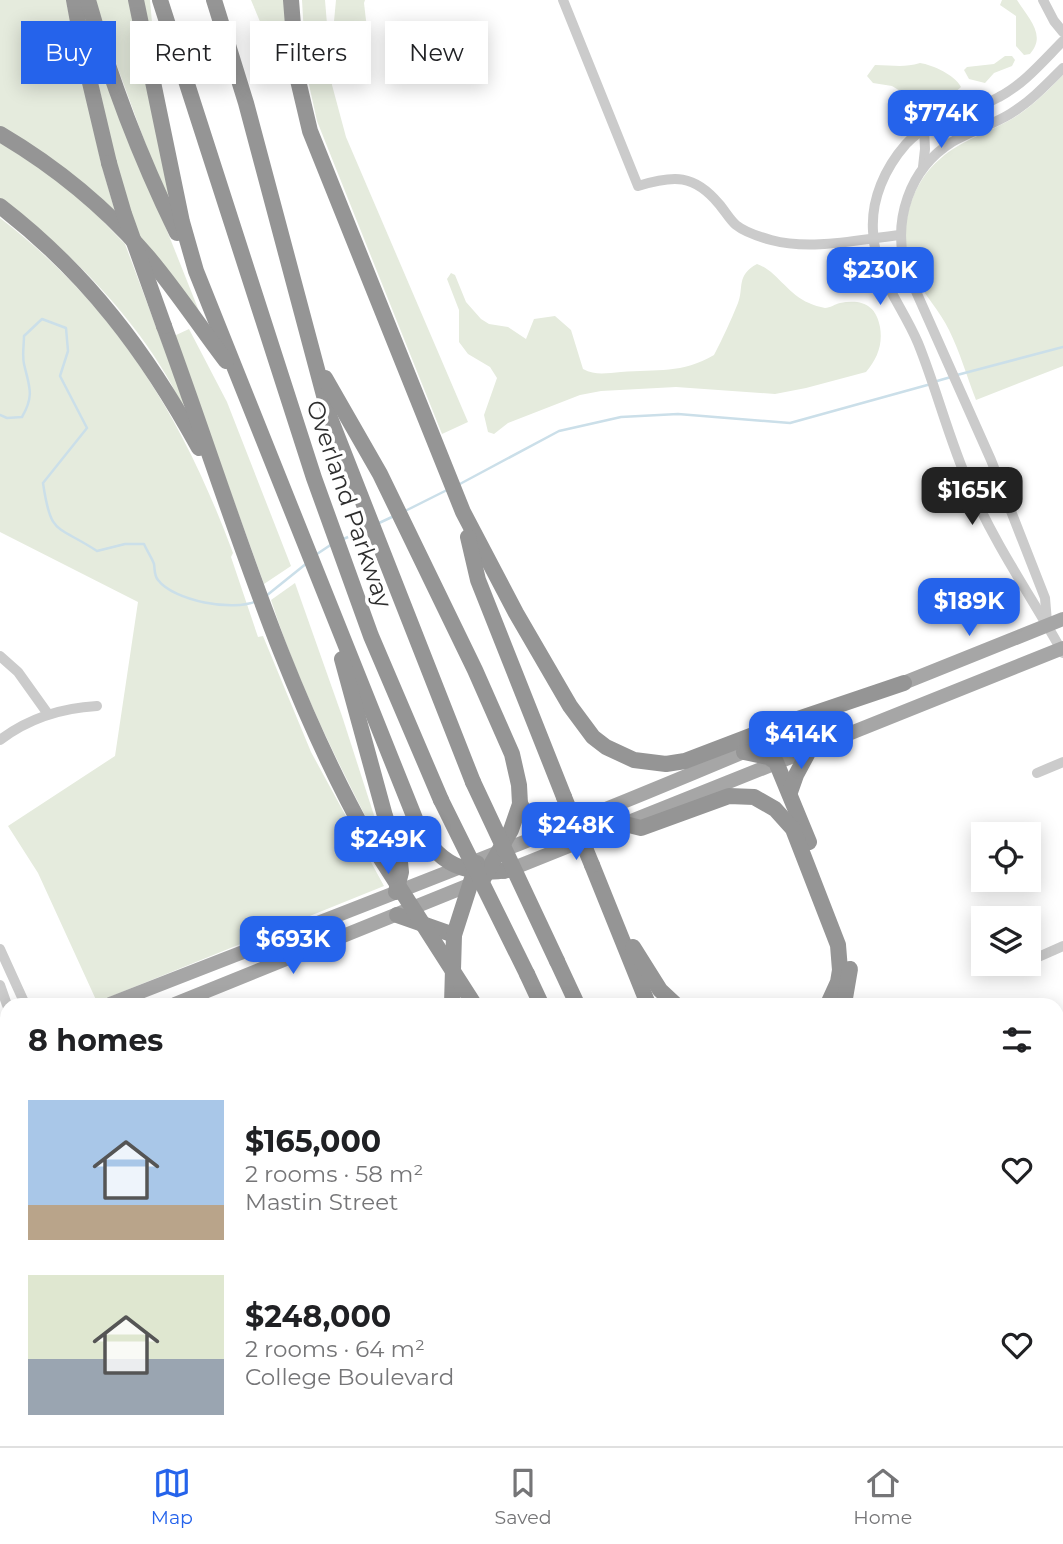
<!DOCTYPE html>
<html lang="en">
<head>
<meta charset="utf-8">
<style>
	body { margin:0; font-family:Montserrat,sans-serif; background:#f2f2f2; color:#202124; height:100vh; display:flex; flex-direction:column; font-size:26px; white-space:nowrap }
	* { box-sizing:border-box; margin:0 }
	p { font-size:23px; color:#757577 }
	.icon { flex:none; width:38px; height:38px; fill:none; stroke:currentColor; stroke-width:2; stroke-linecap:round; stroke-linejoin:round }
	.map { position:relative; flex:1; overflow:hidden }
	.side { position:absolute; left:0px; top:998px; width:1064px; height:450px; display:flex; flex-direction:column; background:#fff; border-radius:21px 21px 0 0; box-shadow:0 4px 18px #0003 }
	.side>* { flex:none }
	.banner { position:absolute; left:21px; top:21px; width:700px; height:63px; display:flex; gap:14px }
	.fabs { position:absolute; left:971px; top:822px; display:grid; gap:14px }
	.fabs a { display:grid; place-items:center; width:70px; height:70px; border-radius:0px; background:#fff; box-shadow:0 4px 18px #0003; font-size:35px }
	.price { position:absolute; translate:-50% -60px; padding:0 16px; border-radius:14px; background:#2563eb; color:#fff; font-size:23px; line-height:46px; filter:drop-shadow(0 2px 4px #0008) }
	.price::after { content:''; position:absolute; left:50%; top:42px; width:21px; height:16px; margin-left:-10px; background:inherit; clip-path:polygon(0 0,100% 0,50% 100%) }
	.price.on { background:#222; color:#fff }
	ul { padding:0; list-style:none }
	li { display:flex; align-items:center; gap:21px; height:175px; padding:0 28px }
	li span { display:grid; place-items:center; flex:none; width:196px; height:140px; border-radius:0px; color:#555 }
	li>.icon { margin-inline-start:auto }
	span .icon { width:84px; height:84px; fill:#fffc; stroke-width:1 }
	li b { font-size:30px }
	h2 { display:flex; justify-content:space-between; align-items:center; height:84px; padding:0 28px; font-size:30px }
	.chip { padding:0 24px; border-radius:0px; background:#fff; box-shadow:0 4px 18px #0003; font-size:24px; line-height:63px }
	.chip.on { background:#2563eb; color:#fff }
	.tabs { display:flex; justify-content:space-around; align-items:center; height:98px; border-top:2px solid #e0e0e0; background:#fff; font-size:19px; color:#757577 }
	.tabs a { display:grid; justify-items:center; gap:4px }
	.tabs .on { color:#2563eb }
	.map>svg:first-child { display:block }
</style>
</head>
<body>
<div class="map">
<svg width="1063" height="1446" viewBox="0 0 1063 1446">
	<rect width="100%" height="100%" fill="#fff"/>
	<g fill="#e5ebdd">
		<polygon points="0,0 66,0 101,163 116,215 41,153 0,126"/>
		<polygon points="93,0 150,0 165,169 169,198 166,200"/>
		<polygon points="251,0 284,0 289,83 286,84"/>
		<polygon points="302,0 325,0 332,85 346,137 468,422 442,434 317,121 306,71"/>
		<polygon points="336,0 365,0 364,3 367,29 361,44 347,47 336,41 333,32"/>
		<path d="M1002 0H1017C1028 18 1047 35 1030 54L1024 55 1016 46V16L1000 5Z"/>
		<polygon points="95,50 199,311 136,232 120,181 91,52"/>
		<polygon points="1005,56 1012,56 1015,60 1012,66 994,73 985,83 969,79 964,70 967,67 994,64"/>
		<path d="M920 63C933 65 955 75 961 87L953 94 930 101H917L892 86 873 83 867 76 875 65C893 65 903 68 920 63Z"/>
		<path d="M1063 75V366L976 400C967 377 960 352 949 330 940 311 924 295 915 276 895 238 908 186 940 159 961 140 991 132 1015 117 1033 106 1048 90 1063 75Z"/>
		<path d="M0 142 57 180 93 211 125 244 185 404 182 405C145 326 70 250 0 198Z"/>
		<path d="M0 218C116 307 183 418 233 553L231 557 258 637 263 636 311 752 384 886 97 1002 38 873 8 826 115 756 138 602 0 532Z"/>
		<path d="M757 264C776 270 788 295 809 303 813 305 820 307 825 308 830 308 835 304 840 303 862 299 876 305 880 327 883 345 877 359 866 372L806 388 775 394 676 387 601 391 580 395 508 423 494 434 488 432 484 415 497 378 490 367 468 354 459 342V310L447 279 451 273 455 275 466 302 481 319 489 324 508 327 526 339 534 319 555 316 571 330 583 369C596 376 607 373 621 372 657 369 682 374 714 355 723 338 731 320 738 303 744 288 736 275 757 264Z"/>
		<polygon points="189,329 227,402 291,566 264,584 174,336"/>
		<path d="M295 583 342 716 381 837 377 839C337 761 298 684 271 600Z"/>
	</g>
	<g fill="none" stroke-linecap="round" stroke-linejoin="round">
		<g stroke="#cbdfe9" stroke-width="2.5">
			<polyline points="957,375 1063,347"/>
			<polyline points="937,381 951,377"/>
			<path d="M0 415 7 418 22 417C35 395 29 386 24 364 22 355 24 345 24 336L42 319 66 328 68 351 60 376 87 428 43 483C51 537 56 524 97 551L125 544H144C147 551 152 558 154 564 155 570 154 575 158 580 174 601 233 612 257 601"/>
			<polyline points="458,485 559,431 621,417 678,414 790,423 931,384"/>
			<polyline points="405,511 449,489"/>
			<polyline points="379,523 392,517"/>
			<polyline points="341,540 367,529"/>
			<polyline points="317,554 332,544"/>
			<polyline points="266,596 307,563"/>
		</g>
		<g stroke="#cbcbcb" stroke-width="10">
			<path d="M563 0 638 186C674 175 694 174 719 204 725 211 730 220 736 225 746 233 760 237 771 240 812 251 860 239 901 235"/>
			<polyline points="1043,0 1054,21 1063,32"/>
			<path d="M1063 41C1043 61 1024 84 999 97 969 114 930 117 906 144 885 168 871 199 873 231 875 277 901 303 918 343 937 390 949 440 970 487 996 546 1032 598 1063 653"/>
			<polyline points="923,167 925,149 924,129"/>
			<path d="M1047 622 1045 598 991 460 906 269C892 221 909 169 952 142 971 131 992 125 1010 114 1030 102 1047 84 1063 68"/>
			<polyline points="0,656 18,672 48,714"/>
			<path d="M0 740C29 718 61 708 97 706"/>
			<polyline points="1037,773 1063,762"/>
			<polyline points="0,949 25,1004"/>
			<polyline points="1036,958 1063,946"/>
			<polyline points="0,985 7,1005"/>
			<polyline points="100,1446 107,1440"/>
		</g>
		<g stroke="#a6a6a6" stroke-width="14">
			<polyline points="896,686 1063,619"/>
			<polyline points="504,872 1063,648"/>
			<path d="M110 1004C352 909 594 818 832 714"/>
			<polyline points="175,1004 479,881"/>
			<polyline points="0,1048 7,1046"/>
			<polyline points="0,1076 7,1073"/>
			<polyline points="121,1440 121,1446"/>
			<polyline points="666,1440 670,1446"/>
			<polyline points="688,1440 692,1446"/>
			<polyline points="182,1446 183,1440"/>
			<polyline points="196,1446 205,1440"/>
		</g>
		<g stroke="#959595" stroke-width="16">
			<polyline points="74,0 87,70 109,163"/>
			<path d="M88 0C110 79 141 159 177 233"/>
			<path d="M136 0 182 222 196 271 416 821C436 865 467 878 513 869"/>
			<polyline points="160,0 314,478 371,636 441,800"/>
			<polyline points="214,0 246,103 330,418 473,782"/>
			<polyline points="291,0 297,76 310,131 463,512 516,613 570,706 593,737 606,747 634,760 666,764 685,761 774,727 904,683"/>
			<path d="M0 134C56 167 106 208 148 257 176 290 200 327 226 361"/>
			<path d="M0 206C87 273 147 353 199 448"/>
			<path d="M164 326C228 499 278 678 369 840"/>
			<polyline points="325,378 380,474 475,670 512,754 519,785 520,804 511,830 483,879"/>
			<polyline points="468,537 478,580 564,797"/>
			<polyline points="342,659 385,816 400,862 401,872 396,892"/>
			<polyline points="744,752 768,757 776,762 809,842"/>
			<polyline points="790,792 796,775 811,747"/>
			<path d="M520 804C532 825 540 825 563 826"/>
			<polyline points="625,824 641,828 729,796 754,797 775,809 793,829 838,945 840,970 838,982 828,1004"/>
			<polyline points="592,865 648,1004"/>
			<polyline points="397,915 454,935"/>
			<polyline points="633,947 660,990 675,1004"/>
			<polyline points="557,961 577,1004"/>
			<polyline points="527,974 541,1004"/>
			<polyline points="452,1004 454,935 477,863"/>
			<polyline points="844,1004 850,969"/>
			<polyline points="761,1440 765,1446"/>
			<polyline points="785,1440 788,1446"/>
			<polyline points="813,1440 817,1446"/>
			<polyline points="843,1440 847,1446"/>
			<polyline points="870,1440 874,1446"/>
		</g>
		<g stroke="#959595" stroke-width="16">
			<polyline points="109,163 124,214 164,326"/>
			<polyline points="473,782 557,961"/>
			<polyline points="564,797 592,865"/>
			<polyline points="441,800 527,974"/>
			<polyline points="369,840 474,1004"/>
		</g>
	</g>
	<g text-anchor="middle" stroke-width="7" stroke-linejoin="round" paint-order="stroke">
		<g font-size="24" fill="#2e2e2e" stroke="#fff">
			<text transform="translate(349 504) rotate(71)" y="8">Overland Parkway</text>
		</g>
	</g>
</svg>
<div class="fabs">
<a><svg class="icon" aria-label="locate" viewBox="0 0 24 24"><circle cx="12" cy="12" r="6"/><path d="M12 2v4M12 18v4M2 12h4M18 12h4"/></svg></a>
<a><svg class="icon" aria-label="layers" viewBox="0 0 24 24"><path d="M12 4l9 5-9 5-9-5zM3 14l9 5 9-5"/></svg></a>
</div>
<b class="price" style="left:941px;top:150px">$774K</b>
<b class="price" style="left:880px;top:307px">$230K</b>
<b class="price on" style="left:972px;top:527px">$165K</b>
<b class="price" style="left:969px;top:638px">$189K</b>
<b class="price" style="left:801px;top:771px">$414K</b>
<b class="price" style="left:576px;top:862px">$248K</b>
<b class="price" style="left:388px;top:876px">$249K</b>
<b class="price" style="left:293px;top:976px">$693K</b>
<div class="banner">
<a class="chip on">Buy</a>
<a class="chip">Rent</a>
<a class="chip">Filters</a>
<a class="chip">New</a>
</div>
<section class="side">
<h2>8 homes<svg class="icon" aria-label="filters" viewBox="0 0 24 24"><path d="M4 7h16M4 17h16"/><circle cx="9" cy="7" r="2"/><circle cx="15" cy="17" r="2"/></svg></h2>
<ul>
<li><span style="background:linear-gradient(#a9c7e8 75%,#b9a48a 0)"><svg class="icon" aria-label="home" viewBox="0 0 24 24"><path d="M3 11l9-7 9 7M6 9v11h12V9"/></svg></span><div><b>$165,000</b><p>2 rooms · 58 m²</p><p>Mastin Street</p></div><svg class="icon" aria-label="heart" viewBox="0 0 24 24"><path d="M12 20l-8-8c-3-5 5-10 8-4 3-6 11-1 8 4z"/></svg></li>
<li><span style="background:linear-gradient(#dfe7d0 60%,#9aa5b1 0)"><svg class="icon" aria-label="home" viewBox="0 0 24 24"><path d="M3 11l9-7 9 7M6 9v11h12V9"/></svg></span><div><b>$248,000</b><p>2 rooms · 64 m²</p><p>College Boulevard</p></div><svg class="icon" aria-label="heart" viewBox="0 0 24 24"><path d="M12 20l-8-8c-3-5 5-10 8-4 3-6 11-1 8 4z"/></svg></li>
</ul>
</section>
</div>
<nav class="tabs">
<a class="on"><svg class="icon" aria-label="map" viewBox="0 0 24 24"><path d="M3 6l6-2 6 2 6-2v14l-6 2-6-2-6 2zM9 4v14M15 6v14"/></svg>Map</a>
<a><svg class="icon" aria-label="saved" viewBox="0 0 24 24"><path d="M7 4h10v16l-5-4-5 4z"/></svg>Saved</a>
<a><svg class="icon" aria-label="home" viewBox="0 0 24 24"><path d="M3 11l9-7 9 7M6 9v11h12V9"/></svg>Home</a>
</nav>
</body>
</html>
